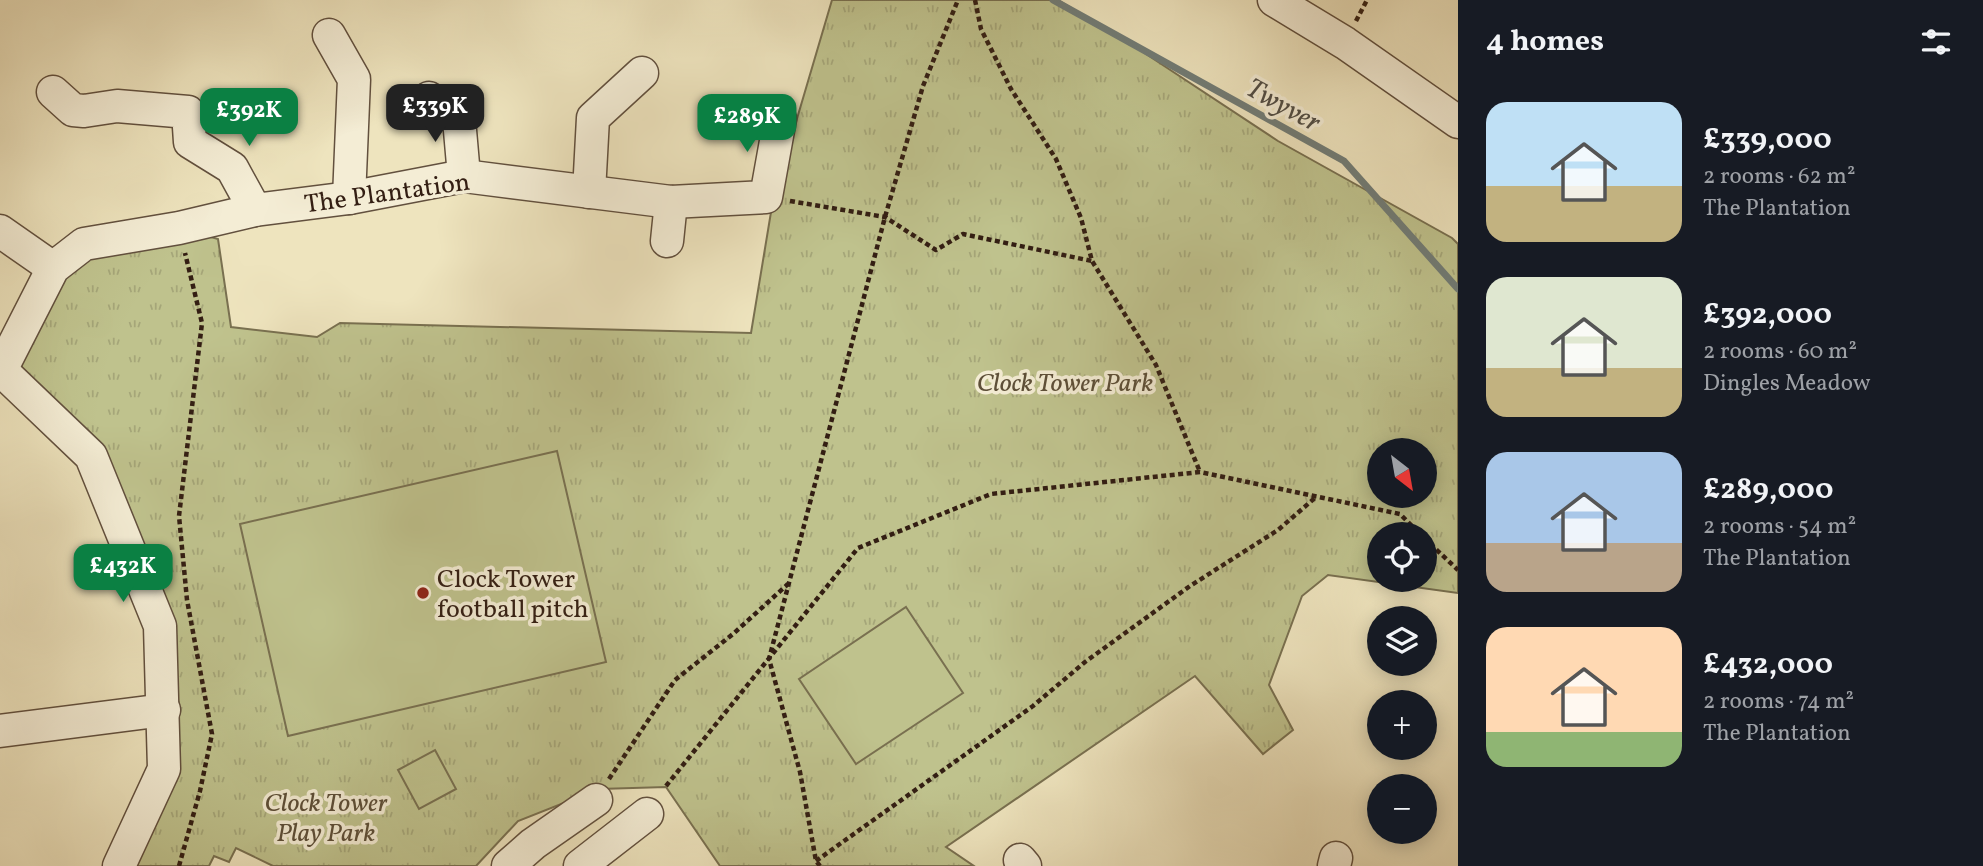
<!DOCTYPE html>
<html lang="en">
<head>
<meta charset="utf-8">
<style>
	body { margin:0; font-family:Vollkorn,serif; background:#20242c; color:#f1f3f6; height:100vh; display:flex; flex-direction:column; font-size:26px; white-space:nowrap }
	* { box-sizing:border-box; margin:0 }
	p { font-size:23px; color:#9ea1a6 }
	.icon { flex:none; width:38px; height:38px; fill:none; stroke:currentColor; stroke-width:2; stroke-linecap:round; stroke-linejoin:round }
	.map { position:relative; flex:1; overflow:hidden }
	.sheet { display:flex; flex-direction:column; background:#171b24; width:525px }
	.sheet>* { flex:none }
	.needle { width:46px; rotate:149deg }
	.controls { position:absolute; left:1367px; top:438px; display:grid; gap:14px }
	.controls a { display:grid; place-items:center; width:70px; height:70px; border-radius:50%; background:#171b24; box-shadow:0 4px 18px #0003; font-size:35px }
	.price { position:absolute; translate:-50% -60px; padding:0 16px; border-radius:14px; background:#0b8043; color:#fff; font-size:23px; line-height:46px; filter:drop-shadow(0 2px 4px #0008) }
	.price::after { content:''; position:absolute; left:50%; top:42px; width:21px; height:16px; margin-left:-10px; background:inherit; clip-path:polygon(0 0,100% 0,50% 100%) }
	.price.active { background:#222; color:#fff }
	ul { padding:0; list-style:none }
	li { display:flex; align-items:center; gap:21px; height:175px; padding:0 28px }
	li span { display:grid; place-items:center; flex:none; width:196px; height:140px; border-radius:21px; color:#555 }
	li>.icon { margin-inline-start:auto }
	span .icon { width:84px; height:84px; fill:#fffc; stroke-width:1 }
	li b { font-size:30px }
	h2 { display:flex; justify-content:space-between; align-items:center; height:84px; padding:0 28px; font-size:30px }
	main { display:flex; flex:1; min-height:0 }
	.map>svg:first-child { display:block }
</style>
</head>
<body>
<main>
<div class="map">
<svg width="1458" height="866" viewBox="0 0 1458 866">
	<defs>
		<pattern id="park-tufts" width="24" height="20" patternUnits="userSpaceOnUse" patternTransform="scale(1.75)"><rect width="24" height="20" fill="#bfc28d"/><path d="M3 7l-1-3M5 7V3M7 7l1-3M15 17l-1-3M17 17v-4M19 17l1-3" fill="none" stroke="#a5a679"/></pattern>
	</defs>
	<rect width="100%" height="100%" fill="#eee4be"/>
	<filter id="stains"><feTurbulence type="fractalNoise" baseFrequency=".00286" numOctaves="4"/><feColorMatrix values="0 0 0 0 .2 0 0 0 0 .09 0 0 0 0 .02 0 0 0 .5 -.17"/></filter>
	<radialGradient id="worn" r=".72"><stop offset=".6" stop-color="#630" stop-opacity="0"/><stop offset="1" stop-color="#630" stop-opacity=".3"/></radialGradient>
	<path fill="url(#park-tufts)" stroke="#797050" stroke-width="2" fill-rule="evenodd" d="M832 0H1058L1143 52 1278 141 1452 238 1458 244V593L1328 575 1302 596 1269 685 1293 730 1263 754 1195 676 946 847 974 866H720L666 787 599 789 518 821 476 866H273L236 848 229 862 214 856 209 866H119L164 769 160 626 91 456 2 370 53 268 179 228 218 239 231 327 317 337 340 323 751 333 773 200ZM1379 450H1424V495H1379ZM1379 534H1424V579H1379Z"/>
	<g fill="#bfc28d" stroke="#797050" stroke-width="2">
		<polygon points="557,451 606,662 288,736 240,524"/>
		<polygon points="906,607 963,693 856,764 799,679"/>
		<polygon points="435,750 456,789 419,809 398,770"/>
	</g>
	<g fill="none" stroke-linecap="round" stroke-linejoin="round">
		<polyline stroke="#727d77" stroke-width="7" points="1053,0 1344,161 1458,289"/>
		<defs>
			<g id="minor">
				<polyline points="1274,0 1345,43 1458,122"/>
				<polyline points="329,35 354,79 349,198"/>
				<polyline points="53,92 73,110 84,111 117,106 188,112 190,142 232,168 255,210"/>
				<polyline points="429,98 459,119 464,176"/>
				<polyline points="589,192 593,118 642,73"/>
				<polyline points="0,231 53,268"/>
				<polyline points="667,241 671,202"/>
				<polyline points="0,369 91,456 160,626 164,769 119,866"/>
				<polyline points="0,372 53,268 84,244 179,228 255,210 349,198 464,176 671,202 766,197 780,119"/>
				<polyline points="0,731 164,710"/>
				<polyline points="1020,860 1025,866"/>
				<polyline points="508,866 533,844 596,800"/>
				<polyline points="580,866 647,814"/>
				<polyline points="1334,866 1336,858"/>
			</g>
		</defs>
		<use href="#minor" stroke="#62503e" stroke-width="35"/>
		<g stroke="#331e13" stroke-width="4.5" stroke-dasharray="5 3.5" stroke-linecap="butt">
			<polyline points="975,0 981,29 1011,89 1056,159 1081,218 1092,261 1156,365 1200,472"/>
			<polyline points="1356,21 1367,0"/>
			<polyline points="790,201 885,217 936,250 963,234 1092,261"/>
			<polyline points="1424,538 1458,570"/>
			<polyline points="609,779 675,680 733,634 788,584"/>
			<polyline points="666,786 858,548 991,494 1200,472 1400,514 1420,534"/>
			<polyline points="816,861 1033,706 1085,662 1190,586 1278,530 1316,497"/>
			<polyline points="179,866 200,791 212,734 187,600 179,516 202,323 185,253"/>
			<polyline points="820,866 816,861 800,772 769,659 885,217 923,86 958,0"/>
		</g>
		<use href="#minor" stroke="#f4edd5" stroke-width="32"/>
	</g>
	<circle fill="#8f2418" stroke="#f4edd5" stroke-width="2.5" cx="423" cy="593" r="7"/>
	<g text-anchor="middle" stroke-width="7" stroke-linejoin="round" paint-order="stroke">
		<g font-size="26" fill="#331e13" stroke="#f4edd5">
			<text transform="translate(387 192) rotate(-8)" y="9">The Plantation</text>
		</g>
		<g font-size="26" font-style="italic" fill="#5d4f38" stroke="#f4edd5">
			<text x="1065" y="391">Clock Tower Park</text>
			<text x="326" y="811">Clock Tower<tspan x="326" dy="30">Play Park</tspan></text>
		</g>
		<g font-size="26" fill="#331e13" stroke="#f4edd5" text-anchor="start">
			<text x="437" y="587">Clock Tower<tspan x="437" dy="30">football pitch</tspan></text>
		</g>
		<g font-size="28" font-style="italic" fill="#524e45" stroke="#f4edd5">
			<text transform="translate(1284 104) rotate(29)" y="10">Twyver</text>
		</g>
	</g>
	<rect width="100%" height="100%" filter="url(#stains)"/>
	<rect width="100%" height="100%" fill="url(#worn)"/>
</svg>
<div class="controls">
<a><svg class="needle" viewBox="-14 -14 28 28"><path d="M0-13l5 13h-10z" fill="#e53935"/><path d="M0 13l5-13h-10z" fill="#9ea1a6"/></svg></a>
<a><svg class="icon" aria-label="locate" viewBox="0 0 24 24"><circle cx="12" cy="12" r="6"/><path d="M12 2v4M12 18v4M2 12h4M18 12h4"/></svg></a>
<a><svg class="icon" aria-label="layers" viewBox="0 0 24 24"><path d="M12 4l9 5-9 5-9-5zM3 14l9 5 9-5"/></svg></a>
<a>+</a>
<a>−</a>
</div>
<b class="price active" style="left:435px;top:144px">£339K</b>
<b class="price" style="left:249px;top:148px">£392K</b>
<b class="price" style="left:747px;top:154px">£289K</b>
<b class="price" style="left:123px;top:604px">£432K</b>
</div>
<section class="sheet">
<h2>4 homes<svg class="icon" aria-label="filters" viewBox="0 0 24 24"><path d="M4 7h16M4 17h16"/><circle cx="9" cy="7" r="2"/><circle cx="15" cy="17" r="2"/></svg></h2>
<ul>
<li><span style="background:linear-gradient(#bfe0f5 60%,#c2b280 0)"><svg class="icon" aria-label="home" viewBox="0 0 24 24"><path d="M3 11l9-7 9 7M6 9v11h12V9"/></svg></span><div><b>£339,000</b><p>2 rooms · 62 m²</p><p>The Plantation</p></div></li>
<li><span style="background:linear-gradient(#dfe7d0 65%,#c2b280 0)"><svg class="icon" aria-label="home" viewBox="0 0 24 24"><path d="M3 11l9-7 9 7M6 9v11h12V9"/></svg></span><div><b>£392,000</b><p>2 rooms · 60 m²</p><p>Dingles Meadow</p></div></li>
<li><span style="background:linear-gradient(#a9c7e8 65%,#b9a48a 0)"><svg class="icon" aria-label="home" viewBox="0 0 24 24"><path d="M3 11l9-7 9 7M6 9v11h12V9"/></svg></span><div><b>£289,000</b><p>2 rooms · 54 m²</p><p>The Plantation</p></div></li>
<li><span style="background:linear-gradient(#ffd9b3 75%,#8fb573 0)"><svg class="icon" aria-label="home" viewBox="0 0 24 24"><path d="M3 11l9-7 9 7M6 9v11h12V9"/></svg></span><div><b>£432,000</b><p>2 rooms · 74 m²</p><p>The Plantation</p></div></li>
</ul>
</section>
</main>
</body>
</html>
